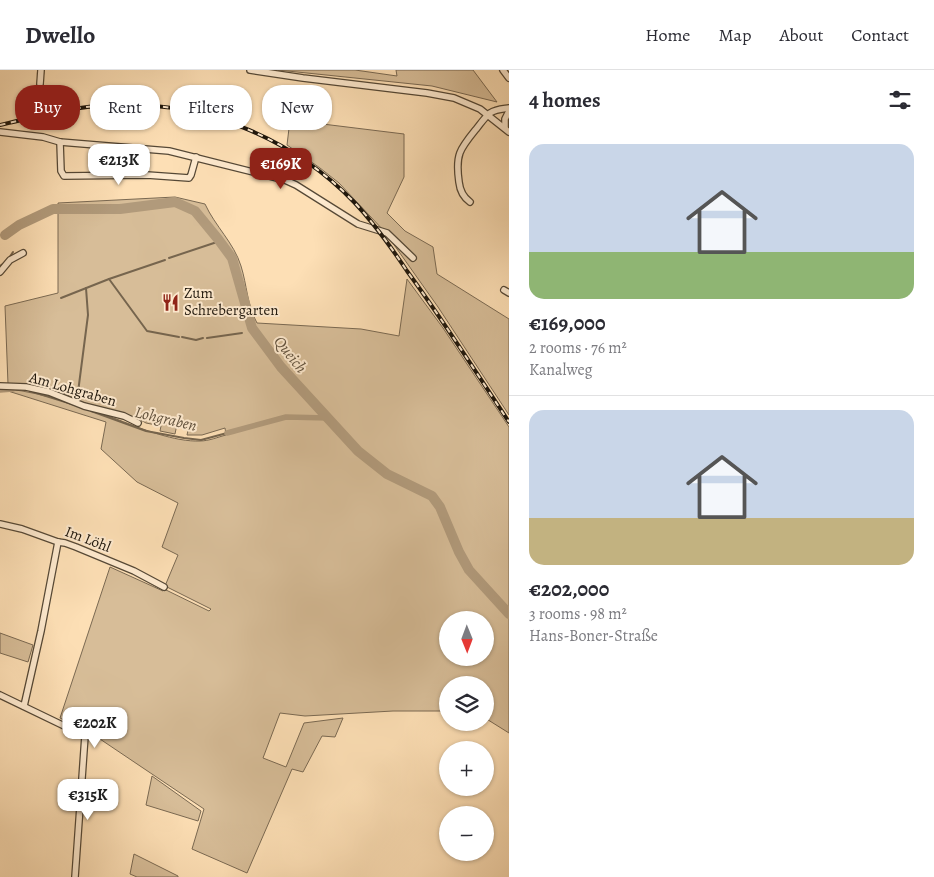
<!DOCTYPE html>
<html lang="en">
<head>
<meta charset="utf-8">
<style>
	body { margin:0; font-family:Alegreya,serif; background:#f2f2f3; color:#2b2b33; height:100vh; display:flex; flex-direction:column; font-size:19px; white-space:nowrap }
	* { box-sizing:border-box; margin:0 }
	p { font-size:16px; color:#7c7c81 }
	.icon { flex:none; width:28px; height:28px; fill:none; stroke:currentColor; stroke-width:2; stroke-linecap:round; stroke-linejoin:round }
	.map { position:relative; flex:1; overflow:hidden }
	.sheet { display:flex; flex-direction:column; background:#fff; width:425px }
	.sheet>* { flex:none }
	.banner { position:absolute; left:15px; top:15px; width:419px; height:45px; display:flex; gap:10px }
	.needle { width:32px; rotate:179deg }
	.controls { position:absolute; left:439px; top:541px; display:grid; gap:10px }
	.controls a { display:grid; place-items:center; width:55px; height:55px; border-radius:50%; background:#fff; box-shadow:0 1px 4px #0004; font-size:25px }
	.price { position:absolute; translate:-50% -42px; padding:0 11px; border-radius:10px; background:#fff; color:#222; font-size:16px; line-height:32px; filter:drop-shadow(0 1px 2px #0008) }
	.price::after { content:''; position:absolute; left:50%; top:30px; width:15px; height:11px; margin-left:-8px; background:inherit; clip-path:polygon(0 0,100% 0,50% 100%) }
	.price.current { background:#8f2418; color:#fff }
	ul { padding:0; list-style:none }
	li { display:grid; align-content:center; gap:10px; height:265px; padding:0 20px }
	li+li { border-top:1px solid #e1e1e2 }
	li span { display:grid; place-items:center; height:155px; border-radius:15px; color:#555 }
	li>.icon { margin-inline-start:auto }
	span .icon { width:90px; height:90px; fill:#fffc; stroke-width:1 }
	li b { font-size:21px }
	h2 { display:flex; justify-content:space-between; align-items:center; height:60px; padding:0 20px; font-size:21px }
	.chip { padding:0 18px; border-radius:20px; background:#fff; box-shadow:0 1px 4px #0004; font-size:18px; line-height:45px }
	.chip.current { background:#8f2418; color:#fff }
	header { display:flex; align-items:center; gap:30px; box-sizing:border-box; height:70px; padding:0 25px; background:#fff; border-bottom:1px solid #e1e1e2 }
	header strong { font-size:24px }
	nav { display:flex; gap:28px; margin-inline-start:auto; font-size:18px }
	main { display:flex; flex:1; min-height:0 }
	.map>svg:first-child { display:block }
</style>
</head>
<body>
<header>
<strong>Dwello</strong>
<nav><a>Home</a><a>Map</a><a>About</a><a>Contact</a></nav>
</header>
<main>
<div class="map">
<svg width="509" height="807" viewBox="0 0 509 807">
	<rect width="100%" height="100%" fill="#fddfb5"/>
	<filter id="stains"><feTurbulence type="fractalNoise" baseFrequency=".004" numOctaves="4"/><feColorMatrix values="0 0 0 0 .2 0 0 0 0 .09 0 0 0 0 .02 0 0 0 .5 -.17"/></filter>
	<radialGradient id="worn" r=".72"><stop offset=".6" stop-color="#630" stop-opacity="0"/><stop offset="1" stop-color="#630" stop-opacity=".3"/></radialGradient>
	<g fill="#d7bd98" stroke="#7a6952" fill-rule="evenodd">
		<polygon points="278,0 355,0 397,6 396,0 473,0 497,32 432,16"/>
		<polygon points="290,50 404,64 404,107 387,143 405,161 433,177 437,204 509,249 509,345 438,237 385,162 339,113 320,98 287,75"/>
		<path d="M175 127 205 134C215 156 234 173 241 196 247 215 247 235 257 253L361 259 399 266 407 209 443 258 509 357V663L485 648V615H448L447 641H393L305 646 280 643 263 688 286 697 304 653 343 648 335 667 322 666 303 702 292 699 247 803 192 779 204 739 94 665 60 648 110 497 163 521 164 519 209 541 211 539 165 516 178 485 162 477 178 433 137 412 101 379 106 352 8 321V319C45 323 83 337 119 350 142 359 175 372 200 371 209 371 218 367 226 365L225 358 202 365H187L190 352 178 349 175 364 160 361 161 356 146 353 139 349 138 351 78 332C61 316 30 317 8 314L5 236 58 223V133ZM448 550H485V588H448Z"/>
		<polygon points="0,563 33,575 28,592 0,583"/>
		<polygon points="152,706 201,741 198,751 146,735"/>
		<polygon points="134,784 178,806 178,807 137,807 130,804"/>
	</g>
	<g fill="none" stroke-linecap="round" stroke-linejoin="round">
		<g stroke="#76654e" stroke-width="2">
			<polyline points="9,188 13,182"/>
			<polyline points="169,188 220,171"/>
			<polyline points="0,196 6,192"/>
			<polyline points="109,209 165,190"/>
			<polyline points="61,228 109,209 147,261 179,267"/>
			<polyline points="182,267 196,270 203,268"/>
			<polyline points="207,268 242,263"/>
			<polyline points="30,321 75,335"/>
			<polyline points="77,330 88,245 86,218"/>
			<polyline points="91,341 146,361 184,368 201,370 227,363"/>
		</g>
		<g stroke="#b19a7b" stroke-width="5.5">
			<polyline points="0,320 13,319"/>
			<polyline points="227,363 286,347 328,348"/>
		</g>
		<polyline stroke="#b19a7b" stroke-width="10" points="5,165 19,155 53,139 120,139 175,132 195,141 218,169 232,188 252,258 281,297 358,381 387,404 432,426 440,437 459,482 469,500 509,544"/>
		<defs>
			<g id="minor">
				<polyline points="250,0 303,8 427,23 454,28 480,39 509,62"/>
				<polyline points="503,0 509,8"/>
				<polyline points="40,14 41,0"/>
				<polyline points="505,58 505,49 509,41"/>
				<polyline points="0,62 43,67 60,72 169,81 285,110 296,115 358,154 387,163 413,188"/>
				<polyline points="60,72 61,101 64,106 147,105 189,108 191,105 196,87"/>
				<path d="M470 132C463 127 460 121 459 112 455 84 460 79 477 58 481 53 485 47 490 43 496 39 502 39 509 38"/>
				<polyline points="0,202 10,190 23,183"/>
				<polyline points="504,220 509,223"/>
				<polyline points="0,316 26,317 49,322 84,336 124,346 138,353"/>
				<polyline points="0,454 22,459 58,472 65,473 76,477 134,501 164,517"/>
				<polyline points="0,625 85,666 75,807"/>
				<polyline points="24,636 41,561 58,472"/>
			</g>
		</defs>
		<use href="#minor" stroke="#554836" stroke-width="8"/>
		<use href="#minor" stroke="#feeacf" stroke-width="5.5"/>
		<defs>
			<path id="rail" d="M0 55C36 47 71 37 108 35 200 30 290 66 354 132 374 153 391 177 407 201 443 250 475 301 509 352"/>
		</defs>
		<use href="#rail" stroke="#1d150b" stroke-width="4"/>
		<use href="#rail" stroke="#feeacf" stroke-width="2" stroke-dasharray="5.5" stroke-linecap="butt"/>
	</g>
	<defs>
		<symbol id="restaurant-bare" viewBox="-9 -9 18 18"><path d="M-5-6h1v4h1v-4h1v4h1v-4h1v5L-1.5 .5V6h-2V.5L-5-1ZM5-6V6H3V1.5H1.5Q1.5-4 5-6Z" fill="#8f2418" stroke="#feeacf" stroke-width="2.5" paint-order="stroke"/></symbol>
	</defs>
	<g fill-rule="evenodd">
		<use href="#restaurant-bare" x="158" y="220" width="25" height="25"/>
	</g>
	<g text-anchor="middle" stroke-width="4" stroke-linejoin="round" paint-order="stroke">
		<g font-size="15" fill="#1d150b" stroke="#feeacf" text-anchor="start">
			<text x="184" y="228">Zum<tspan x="184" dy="17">Schrebergarten</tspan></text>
		</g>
		<g font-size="15" fill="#1d150b" stroke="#feeacf">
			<text transform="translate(73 319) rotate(16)" y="5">Am Lohgraben</text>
			<text transform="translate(88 469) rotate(21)" y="5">Im Löhl</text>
		</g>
		<g font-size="16" font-style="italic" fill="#60513d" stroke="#feeacf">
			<text transform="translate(291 284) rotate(51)" y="6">Queich</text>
			<text transform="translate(166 348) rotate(13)" y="6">Lohgraben</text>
		</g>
	</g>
	<rect width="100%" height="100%" filter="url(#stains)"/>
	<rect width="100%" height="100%" fill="url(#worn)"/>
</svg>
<div class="controls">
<a><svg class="needle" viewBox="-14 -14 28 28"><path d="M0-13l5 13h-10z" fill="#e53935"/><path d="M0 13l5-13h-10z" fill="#7c7c81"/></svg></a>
<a><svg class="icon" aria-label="layers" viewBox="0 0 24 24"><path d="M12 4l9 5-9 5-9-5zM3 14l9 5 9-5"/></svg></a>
<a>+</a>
<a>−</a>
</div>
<b class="price" style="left:119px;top:116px">€213K</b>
<b class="price current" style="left:281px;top:120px">€169K</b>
<b class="price" style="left:95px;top:679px">€202K</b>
<b class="price" style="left:88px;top:751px">€315K</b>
<div class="banner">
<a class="chip current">Buy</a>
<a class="chip">Rent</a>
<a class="chip">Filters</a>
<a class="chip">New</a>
</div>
</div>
<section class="sheet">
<h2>4 homes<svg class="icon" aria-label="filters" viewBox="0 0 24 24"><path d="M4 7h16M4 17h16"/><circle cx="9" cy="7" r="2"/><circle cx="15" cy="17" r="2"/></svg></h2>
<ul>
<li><span style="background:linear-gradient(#c9d6e8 70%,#8fb573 0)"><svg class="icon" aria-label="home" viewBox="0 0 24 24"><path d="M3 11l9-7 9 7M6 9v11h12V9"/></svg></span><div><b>€169,000</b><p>2 rooms · 76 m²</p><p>Kanalweg</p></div></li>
<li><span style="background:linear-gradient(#c9d6e8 70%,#c2b280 0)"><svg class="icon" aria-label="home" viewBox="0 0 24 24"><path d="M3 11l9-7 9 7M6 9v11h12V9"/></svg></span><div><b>€202,000</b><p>3 rooms · 98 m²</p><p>Hans-Boner-Straße</p></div></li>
</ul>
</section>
</main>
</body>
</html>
